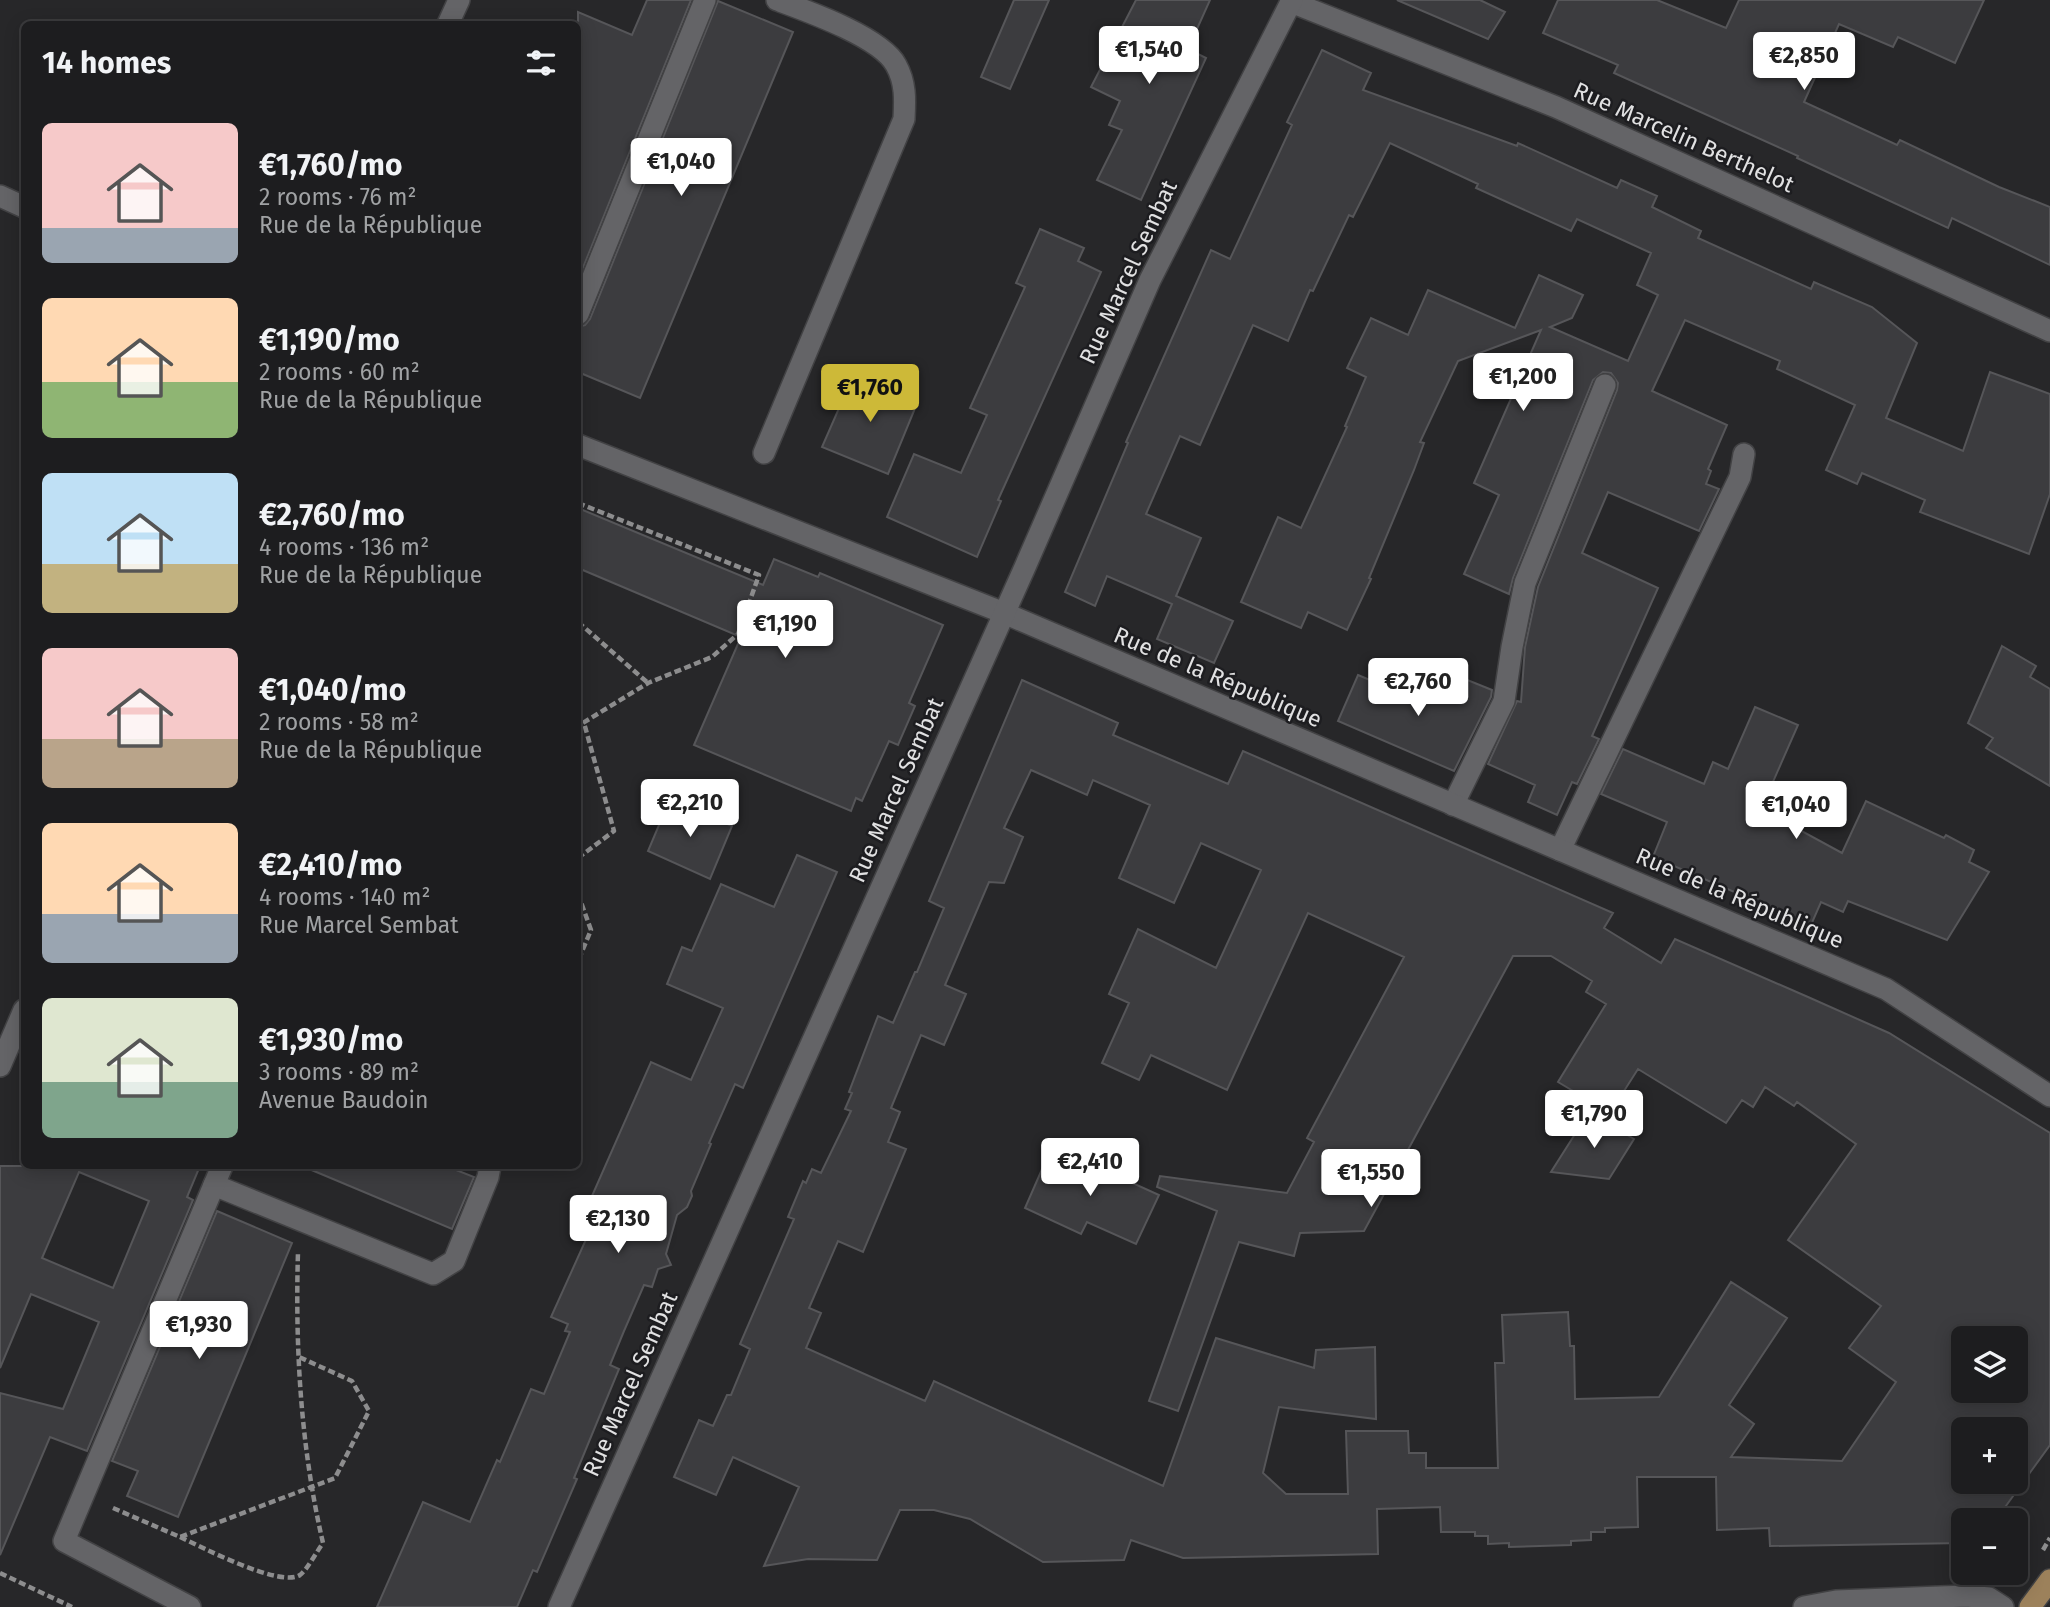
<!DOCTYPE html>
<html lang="en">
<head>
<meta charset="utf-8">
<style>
	body { margin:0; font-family:"Fira Sans",sans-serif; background:#252628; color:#f1f3f6; height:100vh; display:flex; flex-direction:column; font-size:26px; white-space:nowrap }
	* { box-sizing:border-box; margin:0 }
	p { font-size:23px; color:#a0a2a4 }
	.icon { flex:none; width:38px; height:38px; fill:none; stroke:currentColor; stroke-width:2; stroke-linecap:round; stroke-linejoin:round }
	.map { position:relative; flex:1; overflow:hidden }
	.sheet { position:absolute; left:21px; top:21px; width:560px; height:1148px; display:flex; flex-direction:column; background:#1d1d1f; border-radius:10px; box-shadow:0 4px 18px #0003,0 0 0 2px #3b3b3d }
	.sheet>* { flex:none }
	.controls { position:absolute; left:1951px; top:1326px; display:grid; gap:14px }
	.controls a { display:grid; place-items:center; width:77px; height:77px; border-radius:10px; background:#1d1d1f; box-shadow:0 4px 18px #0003,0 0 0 2px #3b3b3d; font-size:35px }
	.price { position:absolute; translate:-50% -60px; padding:0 16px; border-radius:7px; background:#fff; color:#222; font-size:23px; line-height:46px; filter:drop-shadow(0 2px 4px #0008) }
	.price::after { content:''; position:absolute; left:50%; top:42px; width:21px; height:16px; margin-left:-10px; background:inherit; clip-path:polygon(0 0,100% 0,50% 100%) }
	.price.selected { background:#cdb938; color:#111 }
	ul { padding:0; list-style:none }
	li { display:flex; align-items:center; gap:21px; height:175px; padding:0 21px }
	li span { display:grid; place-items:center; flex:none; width:196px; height:140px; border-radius:10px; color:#555 }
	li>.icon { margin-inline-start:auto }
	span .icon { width:84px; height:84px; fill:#fffc; stroke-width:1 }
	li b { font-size:30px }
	h2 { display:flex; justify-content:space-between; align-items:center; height:84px; padding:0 21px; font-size:30px }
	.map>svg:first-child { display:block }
</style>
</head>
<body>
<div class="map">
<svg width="2050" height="1607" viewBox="0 0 2050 1607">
	<rect width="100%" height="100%" fill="#272729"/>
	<g fill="#3c3c3f" stroke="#565659" stroke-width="2" fill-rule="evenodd">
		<polygon points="647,0 691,0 578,280 578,12 632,35"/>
		<polygon points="1014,0 1049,0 1010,89 981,77"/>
		<polygon points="1136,0 1210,0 1188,49 1206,58 1141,200 1097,180 1122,130 1109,125 1120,101 1091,87"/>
		<polygon points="1397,0 1480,0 1505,12 1488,39"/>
		<polygon points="1558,0 1657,0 1726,28 1739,0 1984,0 1955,63 1898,37 1893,47 1839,24 1804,102 1897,145 1900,140 1999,187 2050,207 2050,265 1952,218 1948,228 1797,158 1798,156 1614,73 1618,65 1543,33"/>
		<polygon points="718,1 793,32 640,398 578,372 578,327 585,325 590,319"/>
		<polygon points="1322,50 1371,73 1363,90 1517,146 1518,143 1617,188 1621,180 1657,196 1652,207 1701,231 1698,238 1811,289 1814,282 1872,307 1917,343 1886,418 1963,451 1990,372 2050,394 2050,494 2029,554 1920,512 1925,500 1862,473 1857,484 1826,470 1855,405 1777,369 1780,361 1685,320 1652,391 1727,425 1708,469 1711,471 1706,484 1719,489 1699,531 1608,492 1582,553 1658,588 1592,736 1599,739 1577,784 1572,782 1557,815 1528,802 1535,785 1488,764 1517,701 1521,702 1525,647 1538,587 1617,390 1618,383 1611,373 1603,372 1593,380 1513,578 1509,594 1464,574 1499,495 1474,483 1541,330 1458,361 1420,442 1424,443 1414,470 1369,578 1371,579 1347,630 1308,612 1301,628 1241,602 1278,517 1301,528 1347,427 1345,426 1366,377 1347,368 1371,318 1408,335 1428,290 1515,328 1539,275 1583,295 1572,318 1550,327 1628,361 1658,295 1637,285 1651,253 1577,219 1571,231 1476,188 1478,184 1390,143 1353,217 1349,215 1313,291 1310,290 1288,341 1253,325 1200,445 1180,436 1146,514 1201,538 1176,596 1233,621 1214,663 1157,639 1172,604 1107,576 1095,606 1065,592 1128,443 1126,442 1211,250 1230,259 1292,125 1287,122"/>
		<polygon points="1040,229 1084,248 1078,261 1101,272 998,500 1001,501 977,557 887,517 914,454 961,473 987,415 970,408 1025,287 1016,283"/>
		<polygon points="854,374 918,401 888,474 822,447"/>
		<polygon points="578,508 763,585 774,559 818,577 820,573 943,625 909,703 915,706 898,745 889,741 862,801 856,798 851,811 694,745 741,637 578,568"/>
		<polygon points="2002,646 2036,666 2030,677 2050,689 2050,786 1986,748 1993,738 1968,723"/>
		<polygon points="1358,675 1410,697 1419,680 1457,698 1465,679 1492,690 1491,697 1454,771 1338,721"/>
		<path d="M1022 680 1118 723 1113 735 1228 784 1243 751 1613 913 1604 928 1661 963 1675 939 1808 997 1889 1033 2050 1133V1445L1995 1521H1964V1543L1770 1546 1769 1528 1717 1530 1716 1477H1637L1638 1527 1605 1528V1532H1591V1540L1571 1541V1545L1509 1547V1543L1488 1544V1536H1475V1532H1441L1440 1507 1377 1509 1378 1554 1183 1558 1131 1540 1124 1560 1043 1562 970 1519 934 1510H900L877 1560 808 1559 764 1566 799 1487 733 1457 716 1495 674 1477 699 1420 713 1426 727 1395H731L750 1349 740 1344 794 1219 788 1217 803 1181 806 1183 812 1169 821 1173 851 1111 845 1109 852 1093 849 1092 878 1016 893 1023 915 972H917L944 908 929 901ZM1031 770 1087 795 1093 780 1150 805 1119 878 1174 903 1201 843 1261 870 1216 968 1138 929 1109 994 1129 1003 1102 1063 1139 1080 1151 1055 1227 1090 1308 913 1404 957 1307 1138 1314 1142 1287 1193 1160 1176 1157 1187 1217 1211 1149 1401 1178 1411 1239 1242 1294 1256 1300 1233 1364 1231 1513 956H1551L1592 981 1586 992 1606 1004 1558 1082 1610 1113 1638 1069 1726 1123 1742 1100 1753 1107 1765 1087 1794 1106 1797 1102 1856 1144 1788 1240 1881 1306 1849 1348 1896 1382 1842 1461 1731 1457 1754 1424 1729 1405 1787 1318 1731 1282 1659 1397 1575 1399 1574 1346H1570L1568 1312 1502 1315 1504 1363H1495L1498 1468H1426V1453H1409L1408 1431H1346L1348 1494H1286L1263 1473 1279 1407 1376 1419 1375 1347 1316 1350 1314 1368 1216 1338 1163 1486 934 1381 925 1401 806 1348 821 1313 809 1308 838 1241 863 1252 906 1149 888 1142 900 1112 891 1108 921 1035 944 1045 966 994 945 985 989 882 1004 883 1023 837 1004 828ZM1964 1339H2016V1391H1964ZM1964 1430H2016V1482H1964Z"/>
		<polygon points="1755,707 1798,725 1761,809 1842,853 1866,801 1944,838 1946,835 1974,850 1969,862 1989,872 1947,940 1848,901 1843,912 1821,902 1811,925 1653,857 1667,822 1601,794 1623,749 1704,784 1713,762 1728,769"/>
		<polygon points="670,799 732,826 710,879 648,851"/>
		<polygon points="797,855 837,872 743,1088 735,1084 709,1143 711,1144 691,1191 692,1196 687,1207 677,1215 666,1254 671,1265 658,1269 652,1287 644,1285 624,1331 610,1365 619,1369 574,1478 577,1479 537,1572 533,1570 517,1607 377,1607 423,1502 470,1522 497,1460 500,1462 531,1389 544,1394 570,1332 565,1331 568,1324 551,1317 588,1235 577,1230 651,1062 691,1080 723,1008 667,984 682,947 692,951 721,884 774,907"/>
		<polygon points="1589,1112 1634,1139 1609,1179 1551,1172"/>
		<polygon points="1050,1151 1060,1154 1062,1151 1159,1195 1136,1244 1087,1222 1081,1234 1025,1208"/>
		<path d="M0 1166H200L187 1197 193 1200 87 1451 50 1437 0 1555V1393L63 1409 99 1322 31 1294 0 1368ZM79 1172 149 1201 113 1288 42 1258Z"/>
		<polygon points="302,1166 446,1166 474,1177 452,1229"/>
		<polygon points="217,1211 292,1243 178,1517 127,1496 138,1471 112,1461"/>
	</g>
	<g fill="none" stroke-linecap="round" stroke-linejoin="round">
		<defs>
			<g id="lane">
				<polyline points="578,314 705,0"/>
				<path d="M764 453 904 119C905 100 906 83 896 65 881 37 807 11 777 0"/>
				<polyline points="1453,805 1504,701 1512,647 1525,583 1605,385"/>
				<polyline points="1560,850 1740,477 1744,454"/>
				<polyline points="214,1185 433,1274 454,1261 488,1177 490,1166"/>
				<polyline points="190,1607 64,1541 222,1166"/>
			</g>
			<g id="street">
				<polyline points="1291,2 1556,107 2050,331"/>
				<polyline points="448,24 459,0"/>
				<polyline points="0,196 24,207"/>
				<polyline points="578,445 1004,613 1886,989 2050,1096"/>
				<polyline points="0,1066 24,1010"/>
				<polyline points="559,1607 1025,567 1150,280 1292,0"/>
			</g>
			<polyline id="secondary" points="1804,1607 1836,1601 1966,1596 1989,1598 2003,1607"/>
			<polyline id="primary" points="2030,1607 2050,1580"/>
		</defs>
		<use href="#lane" stroke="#424244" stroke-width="24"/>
		<use href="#street" stroke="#424244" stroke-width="24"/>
		<use href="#secondary" stroke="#424244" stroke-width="24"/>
		<use href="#primary" stroke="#424244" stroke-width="24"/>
		<g stroke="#8d8d8e" stroke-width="4.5" stroke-dasharray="7 3.5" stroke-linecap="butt">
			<polyline points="578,503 759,575 738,634 712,657 648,683 578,726"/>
			<polyline points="578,622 648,683"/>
			<polyline points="578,858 614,831 584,723"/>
			<polyline points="578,894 591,930 578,961"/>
			<polyline points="113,1508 180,1537 335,1478 369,1411 352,1381 299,1357"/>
			<path d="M180 1537C202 1547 280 1588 300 1575 307 1570 317 1551 323 1543 301 1449 295 1349 298 1252"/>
			<polyline points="2043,1550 2050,1538"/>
			<polyline points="0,1573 72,1607"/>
		</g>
		<use href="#lane" stroke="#646467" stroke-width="21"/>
		<use href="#street" stroke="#646467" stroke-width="21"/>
		<use href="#secondary" stroke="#646467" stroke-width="21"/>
		<use href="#primary" stroke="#9c815b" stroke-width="21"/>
	</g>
	<g text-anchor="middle" stroke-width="5" stroke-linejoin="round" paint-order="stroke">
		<g font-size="23" fill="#e1e1e2" stroke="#1d1d20">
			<text transform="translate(1684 137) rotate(24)" y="8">Rue Marcelin Berthelot</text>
			<text transform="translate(1128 272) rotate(-65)" y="8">Rue Marcel Sembat</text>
			<text transform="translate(1218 677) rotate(23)" y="8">Rue de la République</text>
			<text transform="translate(896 790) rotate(-66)" y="8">Rue Marcel Sembat</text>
			<text transform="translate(1740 898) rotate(23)" y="8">Rue de la République</text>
			<text transform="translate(630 1384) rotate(-66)" y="8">Rue Marcel Sembat</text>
		</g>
	</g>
</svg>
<div class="controls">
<a><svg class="icon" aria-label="layers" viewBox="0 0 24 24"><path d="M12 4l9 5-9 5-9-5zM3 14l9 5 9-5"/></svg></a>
<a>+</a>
<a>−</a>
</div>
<b class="price" style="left:1149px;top:86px">€1,540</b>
<b class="price" style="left:1804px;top:92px">€2,850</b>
<b class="price" style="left:681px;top:198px">€1,040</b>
<b class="price" style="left:1523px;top:413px">€1,200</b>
<b class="price selected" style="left:870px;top:424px">€1,760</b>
<b class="price" style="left:785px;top:660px">€1,190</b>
<b class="price" style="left:1418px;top:718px">€2,760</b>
<b class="price" style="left:690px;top:839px">€2,210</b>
<b class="price" style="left:1796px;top:841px">€1,040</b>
<b class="price" style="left:1594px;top:1150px">€1,790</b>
<b class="price" style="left:1090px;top:1198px">€2,410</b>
<b class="price" style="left:1371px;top:1209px">€1,550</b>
<b class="price" style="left:618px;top:1255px">€2,130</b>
<b class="price" style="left:199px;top:1361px">€1,930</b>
<section class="sheet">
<h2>14 homes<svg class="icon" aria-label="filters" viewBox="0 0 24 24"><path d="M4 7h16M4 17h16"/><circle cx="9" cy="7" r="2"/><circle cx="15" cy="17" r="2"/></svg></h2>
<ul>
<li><span style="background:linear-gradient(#f6c9c9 75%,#9aa5b1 0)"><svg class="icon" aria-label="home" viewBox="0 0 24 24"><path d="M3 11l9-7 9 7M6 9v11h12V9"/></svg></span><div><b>€1,760/mo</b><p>2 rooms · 76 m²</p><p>Rue de la République</p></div></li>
<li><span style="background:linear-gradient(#ffd9b3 60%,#8fb573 0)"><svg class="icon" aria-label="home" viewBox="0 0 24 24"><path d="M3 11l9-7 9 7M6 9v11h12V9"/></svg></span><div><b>€1,190/mo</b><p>2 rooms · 60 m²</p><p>Rue de la République</p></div></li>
<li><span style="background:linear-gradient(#bfe0f5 65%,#c2b280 0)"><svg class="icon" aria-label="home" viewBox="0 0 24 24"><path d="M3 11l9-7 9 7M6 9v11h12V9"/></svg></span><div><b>€2,760/mo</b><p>4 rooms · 136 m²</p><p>Rue de la République</p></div></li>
<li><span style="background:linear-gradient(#f6c9c9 65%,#b9a48a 0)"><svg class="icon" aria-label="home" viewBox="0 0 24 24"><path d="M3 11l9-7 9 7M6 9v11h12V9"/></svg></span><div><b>€1,040/mo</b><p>2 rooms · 58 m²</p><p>Rue de la République</p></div></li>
<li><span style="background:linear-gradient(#ffd9b3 65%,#9aa5b1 0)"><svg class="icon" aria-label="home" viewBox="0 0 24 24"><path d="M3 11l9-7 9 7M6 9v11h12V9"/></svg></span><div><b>€2,410/mo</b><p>4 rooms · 140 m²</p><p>Rue Marcel Sembat</p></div></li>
<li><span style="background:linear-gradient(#dfe7d0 60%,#7fa58c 0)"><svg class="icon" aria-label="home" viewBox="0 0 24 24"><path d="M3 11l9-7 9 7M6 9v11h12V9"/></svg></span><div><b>€1,930/mo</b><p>3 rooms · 89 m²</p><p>Avenue Baudoin</p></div></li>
</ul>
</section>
</div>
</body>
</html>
